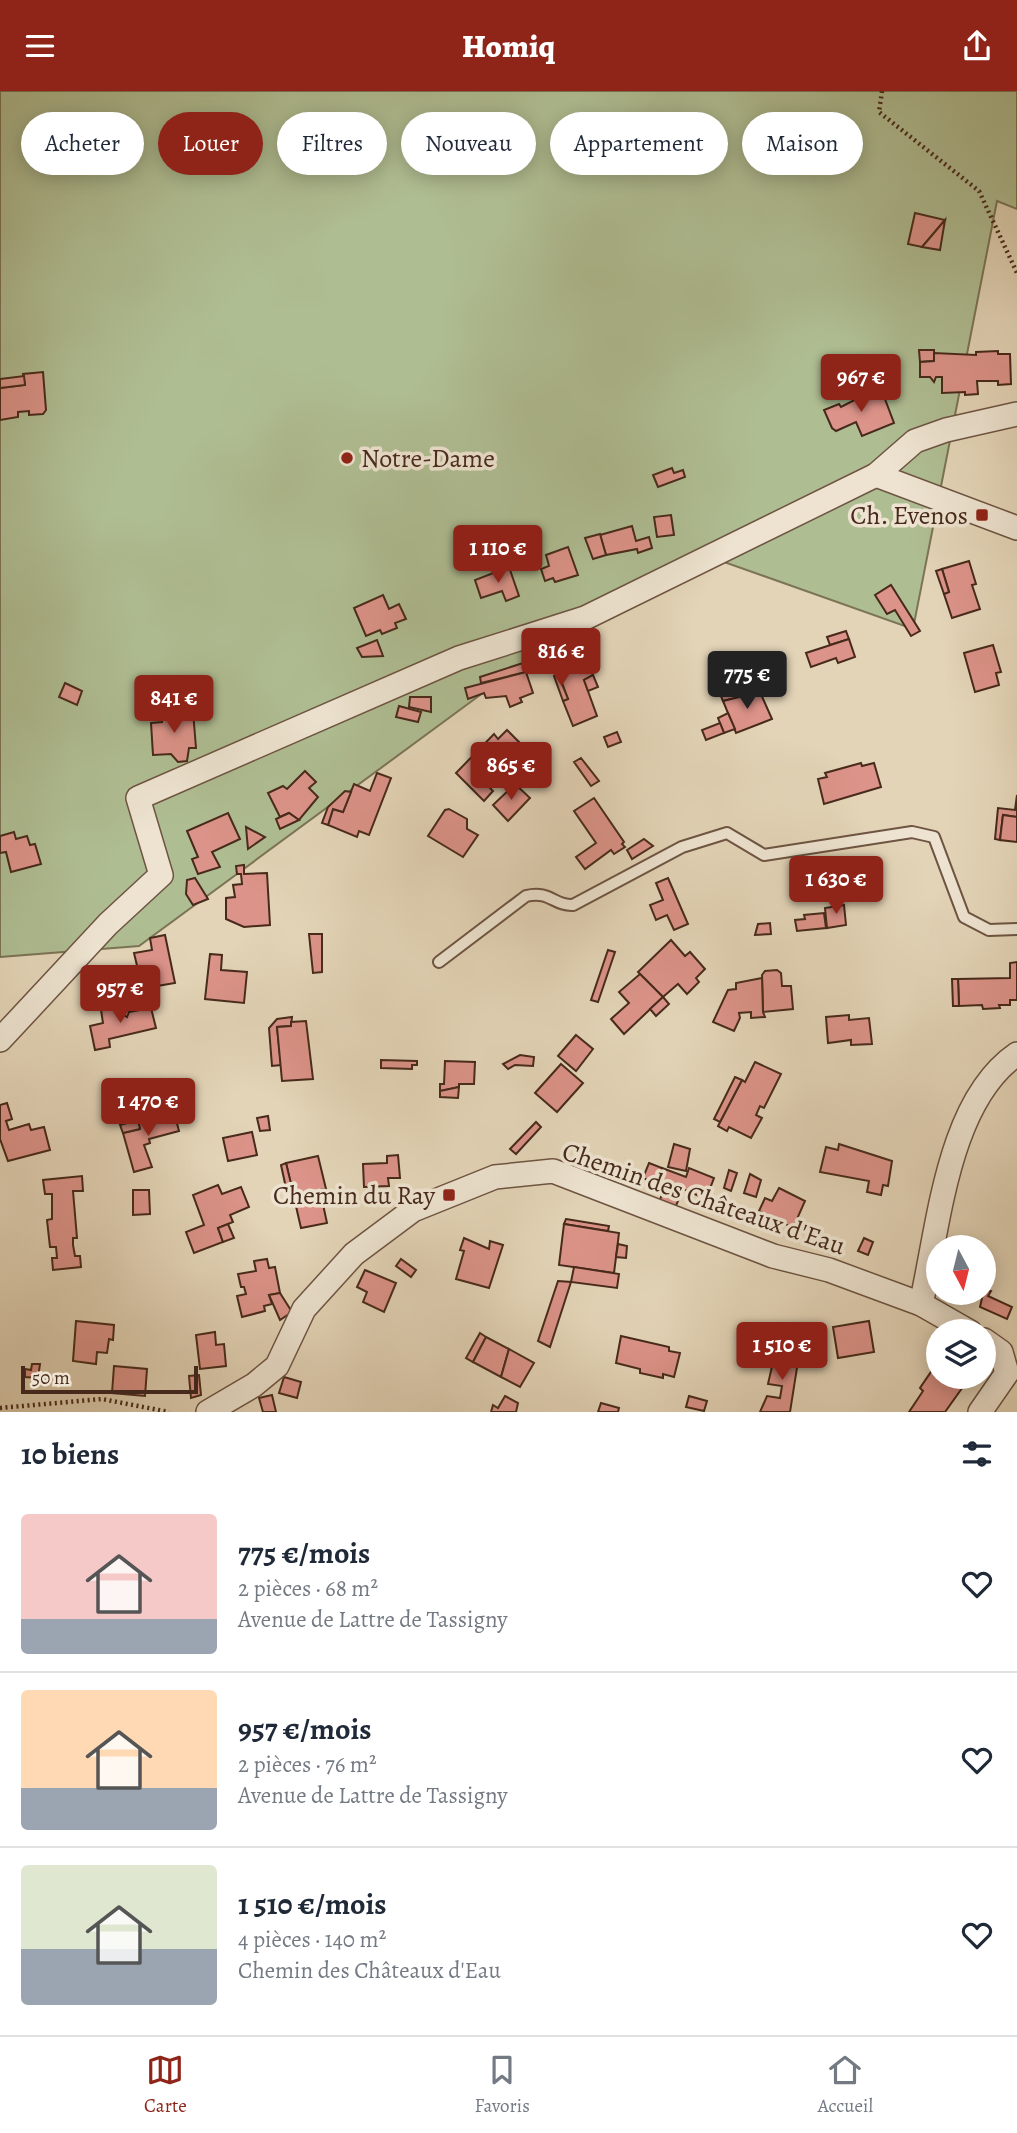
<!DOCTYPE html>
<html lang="fr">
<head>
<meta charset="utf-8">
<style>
	body { margin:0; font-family:Alegreya,serif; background:#f6f6f7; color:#1f2937; height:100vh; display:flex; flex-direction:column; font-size:26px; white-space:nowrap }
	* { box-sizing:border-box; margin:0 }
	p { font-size:23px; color:#747a83 }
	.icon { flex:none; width:38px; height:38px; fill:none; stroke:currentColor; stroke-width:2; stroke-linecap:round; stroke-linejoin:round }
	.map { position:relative; height:1321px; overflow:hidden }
	.side { display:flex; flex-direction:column; background:#fff; flex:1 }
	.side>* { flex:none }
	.banner { position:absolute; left:21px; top:21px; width:976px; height:63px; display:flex; gap:14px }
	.needle { width:46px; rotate:173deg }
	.tools { position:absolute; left:926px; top:1144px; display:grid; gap:14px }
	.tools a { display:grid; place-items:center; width:70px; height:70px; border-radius:50%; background:#fff; box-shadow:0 4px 18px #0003; font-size:35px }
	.scale { position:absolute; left:21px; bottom:18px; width:177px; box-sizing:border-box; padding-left:7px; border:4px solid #472a1b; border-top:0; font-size:19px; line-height:24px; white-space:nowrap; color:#472a1b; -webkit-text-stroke:5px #ede3d0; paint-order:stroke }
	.price { position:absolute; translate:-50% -60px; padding:0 16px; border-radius:7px; background:#8f2418; color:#fff; font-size:23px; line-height:46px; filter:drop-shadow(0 2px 4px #0008) }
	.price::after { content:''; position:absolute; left:50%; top:42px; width:21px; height:16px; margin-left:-10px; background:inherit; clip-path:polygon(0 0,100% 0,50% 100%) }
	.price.active { background:#222; color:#fff }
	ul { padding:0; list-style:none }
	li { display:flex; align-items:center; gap:21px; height:175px; padding:0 21px }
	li+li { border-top:2px solid #e0e1e3 }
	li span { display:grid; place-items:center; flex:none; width:196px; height:140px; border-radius:7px; color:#555 }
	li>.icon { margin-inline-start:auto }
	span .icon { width:84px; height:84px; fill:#fffc; stroke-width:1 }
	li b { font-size:30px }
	h2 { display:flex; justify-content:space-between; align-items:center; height:84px; padding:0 21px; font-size:30px }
	.chip { padding:0 24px; border-radius:32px; background:#fff; box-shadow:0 4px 18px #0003; font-size:24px; line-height:63px }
	.chip.active { background:#8f2418; color:#fff }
	header { display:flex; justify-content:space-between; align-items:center; height:91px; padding:0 21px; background:#8f2418; color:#fff; font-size:32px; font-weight:800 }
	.tab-bar { display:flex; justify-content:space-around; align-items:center; height:98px; border-top:2px solid #e0e1e3; background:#fff; font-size:19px; color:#747a83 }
	.tab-bar a { display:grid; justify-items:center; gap:4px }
	.tab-bar .active { color:#8f2418 }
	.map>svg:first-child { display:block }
</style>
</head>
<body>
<header><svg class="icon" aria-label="menu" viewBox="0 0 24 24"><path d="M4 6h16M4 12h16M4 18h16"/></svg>Homiq<svg class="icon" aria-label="share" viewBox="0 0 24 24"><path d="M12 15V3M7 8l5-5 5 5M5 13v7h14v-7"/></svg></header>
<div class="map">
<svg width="1017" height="1321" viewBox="0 0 1017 1321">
	<rect width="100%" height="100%" fill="#e3d4b7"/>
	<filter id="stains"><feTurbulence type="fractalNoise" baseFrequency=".00286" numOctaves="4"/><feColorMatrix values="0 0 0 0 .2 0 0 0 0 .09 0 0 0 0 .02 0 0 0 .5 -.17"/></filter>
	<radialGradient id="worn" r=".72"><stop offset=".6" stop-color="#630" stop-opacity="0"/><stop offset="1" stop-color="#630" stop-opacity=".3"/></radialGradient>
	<polygon fill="#afbd92" stroke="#7b7456" stroke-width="2" points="0,0 1017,0 1017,118 997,110 913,538 696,461 495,593 139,855 0,866"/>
	<g fill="#dc9389" stroke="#472a1b" stroke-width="2">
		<polygon points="915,122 945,129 922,156 908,153"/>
		<polygon points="945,129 940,159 922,156"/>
		<polygon points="919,259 934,259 934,270 920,271"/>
		<polygon points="998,260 998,263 1010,263 1011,293 998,294 998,290 977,290 978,303 965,304 965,301 942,302 942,286 936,286 934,291 930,286 920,286 920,271 934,270 934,262 976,264 976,261"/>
		<polygon points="43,281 46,319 43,323 29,324 29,320 18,321 18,326 0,329 0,297 25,294 23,283"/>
		<polygon points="24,285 25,294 0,297 0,288"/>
		<polygon points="868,302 871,307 883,303 894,332 862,345 856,331 836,340 832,337 824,319 839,313 841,316"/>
		<polygon points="672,377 674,382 683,379 685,386 658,396 653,384"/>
		<polygon points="671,424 674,444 657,446 654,426"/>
		<polygon points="632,435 636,450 649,446 652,457 638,462 637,458 606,464 600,444"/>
		<polygon points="600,443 606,464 593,468 585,447"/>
		<polygon points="568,456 578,484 555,491 553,487 545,490 541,478 549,475 546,464"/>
		<polygon points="969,470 976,493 972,494 980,518 952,527 944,503 949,501 942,478"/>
		<polygon points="509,476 519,505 506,510 502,500 481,507 475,489"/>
		<polygon points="942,478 949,501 944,503 936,480"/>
		<polygon points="891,494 920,540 911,545 895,519 887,523 875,504"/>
		<polygon points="383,504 389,518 399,513 406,528 395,532 397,537 382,543 380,539 366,545 354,517"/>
		<polygon points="846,540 849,548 830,554 827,546"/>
		<polygon points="849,548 855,566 838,572 836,567 811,576 806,562"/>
		<polygon points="377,549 383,565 362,566 357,557"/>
		<polygon points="993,554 1001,581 996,582 999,594 975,601 964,562"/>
		<polygon points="584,564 593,584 584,589 597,625 573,635 563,610 568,608 555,573"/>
		<polygon points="523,572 526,581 481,592 480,586"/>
		<polygon points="526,581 533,602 520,607 522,611 510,616 506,605 486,607 484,602 468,608 465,597"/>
		<polygon points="558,583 568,608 563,610 554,585"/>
		<polygon points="593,584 598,596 588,600 584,589"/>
		<polygon points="65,592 82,600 77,614 59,606"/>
		<polygon points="757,592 760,601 723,610 721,605"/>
		<polygon points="760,601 772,628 736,642 723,610"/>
		<polygon points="410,606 431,606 431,621 409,616"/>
		<polygon points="399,615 421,621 418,631 396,626"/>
		<polygon points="193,620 196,657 189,657 187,670 178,671 171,663 153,664 151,632 162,631 162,621"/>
		<polygon points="728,622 735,638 724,642 718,627"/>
		<polygon points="720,632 724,642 706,649 702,639"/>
		<polygon points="507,639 526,658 489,696 493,700 484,710 456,682 494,643 498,648"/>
		<polygon points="617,641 621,651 608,656 604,646"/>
		<polygon points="581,667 599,690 591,695 574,671"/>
		<polygon points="861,672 862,675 874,672 881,696 824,713 818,688 827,686 825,682"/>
		<polygon points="305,680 316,691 309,697 318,706 299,729 289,722 280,726 268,702 283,695 287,698"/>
		<polygon points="377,682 391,687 369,744 359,740 357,746 328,734 333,718 343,721 354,693 370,700"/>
		<polygon points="515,693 530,707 508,730 493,714"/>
		<polygon points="345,700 351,701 343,721 333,718 328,734 322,732 328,716"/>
		<polygon points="1017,704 1017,726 1003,724 1000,749 995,748 998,717 1015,719"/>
		<polygon points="594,707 624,751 622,753 625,756 614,763 611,759 585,778 576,766 596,752 574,720"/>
		<polygon points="449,718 467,728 467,738 478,744 463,766 428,745 445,719"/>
		<polygon points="228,722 240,748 212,761 220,776 198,783 192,768 198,766 187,740"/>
		<polygon points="289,722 299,729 280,738 276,728"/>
		<polygon points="1003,724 1017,726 1017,751 1000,749"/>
		<polygon points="246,736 265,746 248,758"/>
		<polygon points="14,741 16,748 27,745 30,754 35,753 41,773 11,781 6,761 0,762 0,745"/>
		<polygon points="644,748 653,755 632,768 627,759"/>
		<polygon points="244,774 244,783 267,782 270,834 244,836 226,828 226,807 235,806 233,794 242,793 241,783 237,783 236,775"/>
		<polygon points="195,787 208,808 193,814 186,803 187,789"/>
		<polygon points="668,787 688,833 674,839 667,824 656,829 650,814 663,809 656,792"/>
		<polygon points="844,814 846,834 827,837 825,817"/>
		<polygon points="824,822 826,837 797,840 795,829 805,828 804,824"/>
		<polygon points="770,832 771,843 755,844 758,833"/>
		<polygon points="309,843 322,843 322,881 313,882"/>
		<polygon points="165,844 175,892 151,896 148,881 139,883 134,862 152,859 150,847"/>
		<polygon points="671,849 685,865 690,861 705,878 696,887 699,891 687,903 678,893 663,906 638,881"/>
		<polygon points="608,859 615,861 598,911 591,909"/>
		<polygon points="210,863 222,864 221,879 247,881 244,912 205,908"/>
		<polygon points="1017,871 1017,909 1010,909 1010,914 999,914 1000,917 983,918 982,914 959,915 958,888 1010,887 1010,872"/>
		<polygon points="777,879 781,882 782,895 791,895 793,918 763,921 762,884 765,880"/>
		<polygon points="640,883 663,906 624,943 611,928 629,912 619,901"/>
		<polygon points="762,887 763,921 765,926 751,927 751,921 739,922 740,927 734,940 713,931 728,899 736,898 736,892"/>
		<polygon points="952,888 958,888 959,915 953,915"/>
		<polygon points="663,906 669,913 656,925 650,918"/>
		<polygon points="121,915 122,923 127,926 129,921 151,917 156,937 109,948 110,956 95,959 90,935 103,932 101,919"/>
		<polygon points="849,924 849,929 869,927 872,953 851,954 851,949 828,952 826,926"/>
		<polygon points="292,926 291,935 277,936 281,974 272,975 269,937 277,928"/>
		<polygon points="306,930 313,988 282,990 277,936 291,935 291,931"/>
		<polygon points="576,944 593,958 576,980 558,965"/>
		<polygon points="520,964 534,966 533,975 515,974 508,978 503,973"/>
		<polygon points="381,969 417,970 417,974 412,974 412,978 381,977"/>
		<polygon points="445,970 475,971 474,993 459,993 459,996 440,1000 440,993 444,993"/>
		<polygon points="755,971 781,983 764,1017 760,1015 756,1024 762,1027 751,1047 729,1036 727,1040 718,1035 742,989 745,991"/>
		<polygon points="561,973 583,992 557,1021 535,1002"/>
		<polygon points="735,986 742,989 720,1031 714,1028"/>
		<polygon points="459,996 458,1007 440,1006 440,1000"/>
		<polygon points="7,1012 12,1028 6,1030 9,1039 29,1033 31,1039 44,1036 50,1059 8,1070 0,1048 0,1014"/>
		<polygon points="174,1021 179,1040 149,1048 150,1052 144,1054 152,1076 134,1081 123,1042 140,1038 138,1029"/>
		<polygon points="268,1025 270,1039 260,1040 257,1027"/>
		<polygon points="138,1029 140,1038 123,1042 120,1034"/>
		<polygon points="536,1031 541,1036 516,1063 510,1058"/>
		<polygon points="252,1041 257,1064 228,1070 223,1047"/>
		<polygon points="674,1053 690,1058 686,1080 668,1076"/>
		<polygon points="839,1053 892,1070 888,1095 883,1094 881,1104 867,1101 869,1090 820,1081 826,1056 838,1059"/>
		<polygon points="398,1064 400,1087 388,1087 389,1095 364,1096 363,1073 387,1072 387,1065"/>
		<polygon points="318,1065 326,1098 317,1099 318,1104 321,1104 327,1132 301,1137 286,1072"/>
		<polygon points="286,1072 294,1105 288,1106 281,1074"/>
		<polygon points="649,1072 662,1077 656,1093 643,1087"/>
		<polygon points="662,1077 686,1086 689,1077 714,1087 706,1108 683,1098 675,1117 659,1111 663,1101 654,1097"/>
		<polygon points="729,1079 737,1082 731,1100 724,1097"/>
		<polygon points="750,1083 761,1089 756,1106 744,1102"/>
		<polygon points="82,1085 83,1100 73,1100 77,1147 73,1147 73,1154 75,1165 80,1165 81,1176 53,1179 52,1167 57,1167 56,1156 50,1156 47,1129 52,1128 52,1103 45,1103 43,1089"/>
		<polygon points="218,1094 222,1103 241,1096 249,1116 230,1124 233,1131 218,1137 223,1151 194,1162 186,1141 204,1134 193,1104"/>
		<polygon points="779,1097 805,1110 793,1137 759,1120 765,1107 772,1110"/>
		<polygon points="133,1099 149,1099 150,1123 133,1124"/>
		<polygon points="566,1128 609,1135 608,1140 564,1133"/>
		<polygon points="228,1133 234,1147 223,1151 218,1137"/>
		<polygon points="564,1133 619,1142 614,1182 559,1174"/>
		<polygon points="464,1147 489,1158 490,1150 503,1154 489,1197 456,1188 464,1160 460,1159"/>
		<polygon points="864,1147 873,1151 868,1164 858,1160"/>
		<polygon points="618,1153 627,1155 626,1167 616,1166"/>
		<polygon points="267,1168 269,1177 275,1176 280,1202 269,1204 272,1213 264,1215 265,1220 242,1226 237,1205 246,1203 244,1196 241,1196 238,1183 256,1180 254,1170"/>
		<polygon points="401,1168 416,1179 411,1186 396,1175"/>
		<polygon points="574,1176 619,1183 617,1197 571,1191"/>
		<polygon points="365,1179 396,1192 384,1221 363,1211 367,1201 357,1196"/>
		<polygon points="558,1190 571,1191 550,1256 538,1250"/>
		<polygon points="984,1198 991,1200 988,1205 1012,1216 1007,1228 980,1216"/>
		<polygon points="280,1202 292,1221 280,1229 269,1204"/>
		<polygon points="76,1230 114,1234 113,1249 109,1248 107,1262 97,1261 96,1273 73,1270"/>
		<polygon points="869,1230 874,1261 838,1267 833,1236"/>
		<polygon points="215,1241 216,1254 224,1253 226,1275 200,1278 196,1244"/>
		<polygon points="480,1242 486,1246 473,1271 466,1267"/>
		<polygon points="621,1245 669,1256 669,1260 680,1262 674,1286 663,1283 663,1287 640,1282 640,1278 616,1272"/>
		<polygon points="486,1246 509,1258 501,1286 473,1271"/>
		<polygon points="509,1258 534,1272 520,1296 501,1286"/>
		<polygon points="776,1258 799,1264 790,1321 760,1321 767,1305 780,1307 782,1295 768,1293"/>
		<polygon points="32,1273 40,1273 38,1287 25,1286 25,1278 31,1279"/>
		<polygon points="114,1275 147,1278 145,1305 112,1302"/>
		<polygon points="935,1275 938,1277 938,1286 970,1286 945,1321 909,1321 923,1300 920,1297"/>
		<polygon points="199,1284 201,1304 191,1307 189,1285"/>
		<polygon points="284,1286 301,1291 297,1307 279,1302"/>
		<polygon points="272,1304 276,1321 263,1321 259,1307"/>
		<polygon points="505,1305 518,1312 516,1321 491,1321 493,1314 498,1317"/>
		<polygon points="689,1305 707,1310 704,1320 686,1316"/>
		<polygon points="601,1312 619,1317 618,1321 598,1321"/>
	</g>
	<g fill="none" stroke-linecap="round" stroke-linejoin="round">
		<defs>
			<path id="lane" d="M439 871 526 805C550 799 554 815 573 814L682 756 727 742 764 764 912 741 934 746 964 826 989 839 1017 838"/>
			<g id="street">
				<polyline points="876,384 1017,437"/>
				<polyline points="0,949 108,833 161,784 138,707 459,567 585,527 876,384 915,350 946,339 1017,323"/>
				<path d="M921 1213C939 1136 947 1011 1017 963"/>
				<polyline points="208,1321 254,1294 277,1275 304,1218 354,1163 413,1119 495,1086 553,1080 773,1165 829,1179 921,1213 970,1241"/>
				<polyline points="980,1321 1007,1282 1001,1261 984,1249"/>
			</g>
		</defs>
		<use href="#lane" stroke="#6e5442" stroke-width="14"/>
		<use href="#street" stroke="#6e5442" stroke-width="26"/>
		<g stroke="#472a1b" stroke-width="4.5" stroke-dasharray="2 3.5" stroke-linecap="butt">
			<polyline points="882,0 879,21 979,100 1017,182"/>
			<polyline points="0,1317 102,1308 169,1321"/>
		</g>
		<use href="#lane" stroke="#ede3d0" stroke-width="10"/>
		<use href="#street" stroke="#ede3d0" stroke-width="23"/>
	</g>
	<g fill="#8f2418" stroke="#ede3d0" stroke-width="2.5">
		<circle cx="347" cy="367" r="7"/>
		<rect x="975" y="417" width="14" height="14" rx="3.5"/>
		<rect x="442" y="1097" width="14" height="14" rx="3.5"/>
	</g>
	<g text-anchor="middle" stroke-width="7" stroke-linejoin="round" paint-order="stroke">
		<g font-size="26" fill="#472a1b" stroke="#ede3d0" text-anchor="end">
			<text x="361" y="376" text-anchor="start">Notre-Dame</text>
			<text x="968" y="433">Ch. Evenos</text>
			<text x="435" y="1113">Chemin du Ray</text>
		</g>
		<g font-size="26" fill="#472a1b" stroke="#ede3d0">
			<text transform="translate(704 1107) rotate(19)" y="9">Chemin des Châteaux d'Eau</text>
		</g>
	</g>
	<rect width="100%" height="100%" filter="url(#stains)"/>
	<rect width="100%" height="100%" fill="url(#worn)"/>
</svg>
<div class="tools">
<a><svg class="needle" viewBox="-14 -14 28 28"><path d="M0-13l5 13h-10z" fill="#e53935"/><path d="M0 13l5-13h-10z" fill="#747a83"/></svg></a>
<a><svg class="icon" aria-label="layers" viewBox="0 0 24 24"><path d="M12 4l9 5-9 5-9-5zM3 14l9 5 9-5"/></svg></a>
</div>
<div class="scale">50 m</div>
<b class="price" style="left:861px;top:323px">967 €</b>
<b class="price" style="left:498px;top:494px">1 110 €</b>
<b class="price" style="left:561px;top:597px">816 €</b>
<b class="price active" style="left:747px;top:620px">775 €</b>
<b class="price" style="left:174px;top:644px">841 €</b>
<b class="price" style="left:511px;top:711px">865 €</b>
<b class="price" style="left:836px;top:825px">1 630 €</b>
<b class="price" style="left:120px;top:934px">957 €</b>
<b class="price" style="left:148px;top:1047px">1 470 €</b>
<b class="price" style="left:782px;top:1291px">1 510 €</b>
<div class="banner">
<a class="chip">Acheter</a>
<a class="chip active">Louer</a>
<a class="chip">Filtres</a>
<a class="chip">Nouveau</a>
<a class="chip">Appartement</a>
<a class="chip">Maison</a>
</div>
</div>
<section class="side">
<h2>10 biens<svg class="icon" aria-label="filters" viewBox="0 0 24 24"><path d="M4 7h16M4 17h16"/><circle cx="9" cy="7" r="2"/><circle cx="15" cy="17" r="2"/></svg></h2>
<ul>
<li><span style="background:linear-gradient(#f6c9c9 75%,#9aa5b1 0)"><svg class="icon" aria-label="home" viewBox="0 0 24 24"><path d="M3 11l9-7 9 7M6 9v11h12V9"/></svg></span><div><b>775 €/mois</b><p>2 pièces · 68 m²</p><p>Avenue de Lattre de Tassigny</p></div><svg class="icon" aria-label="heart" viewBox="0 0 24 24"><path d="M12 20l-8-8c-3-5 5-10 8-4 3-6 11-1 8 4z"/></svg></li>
<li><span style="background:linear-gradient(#ffd9b3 70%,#9aa5b1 0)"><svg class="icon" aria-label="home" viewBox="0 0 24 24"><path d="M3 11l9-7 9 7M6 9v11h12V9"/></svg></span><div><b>957 €/mois</b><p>2 pièces · 76 m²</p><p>Avenue de Lattre de Tassigny</p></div><svg class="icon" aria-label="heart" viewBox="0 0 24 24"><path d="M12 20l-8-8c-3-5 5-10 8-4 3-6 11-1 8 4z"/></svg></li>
<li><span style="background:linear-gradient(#dfe7d0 60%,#9aa5b1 0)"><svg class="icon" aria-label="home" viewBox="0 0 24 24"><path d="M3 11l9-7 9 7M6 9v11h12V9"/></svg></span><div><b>1 510 €/mois</b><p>4 pièces · 140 m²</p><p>Chemin des Châteaux d'Eau</p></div><svg class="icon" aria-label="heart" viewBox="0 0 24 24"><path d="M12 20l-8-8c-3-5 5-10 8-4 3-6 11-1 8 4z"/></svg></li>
</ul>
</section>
<nav class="tab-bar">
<a class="active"><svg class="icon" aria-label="map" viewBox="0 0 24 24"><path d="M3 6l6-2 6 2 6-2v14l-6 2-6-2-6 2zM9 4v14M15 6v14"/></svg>Carte</a>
<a><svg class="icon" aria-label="saved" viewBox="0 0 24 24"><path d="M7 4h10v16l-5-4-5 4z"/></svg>Favoris</a>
<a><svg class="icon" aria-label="home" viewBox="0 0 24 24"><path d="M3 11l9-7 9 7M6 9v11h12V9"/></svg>Accueil</a>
</nav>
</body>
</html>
